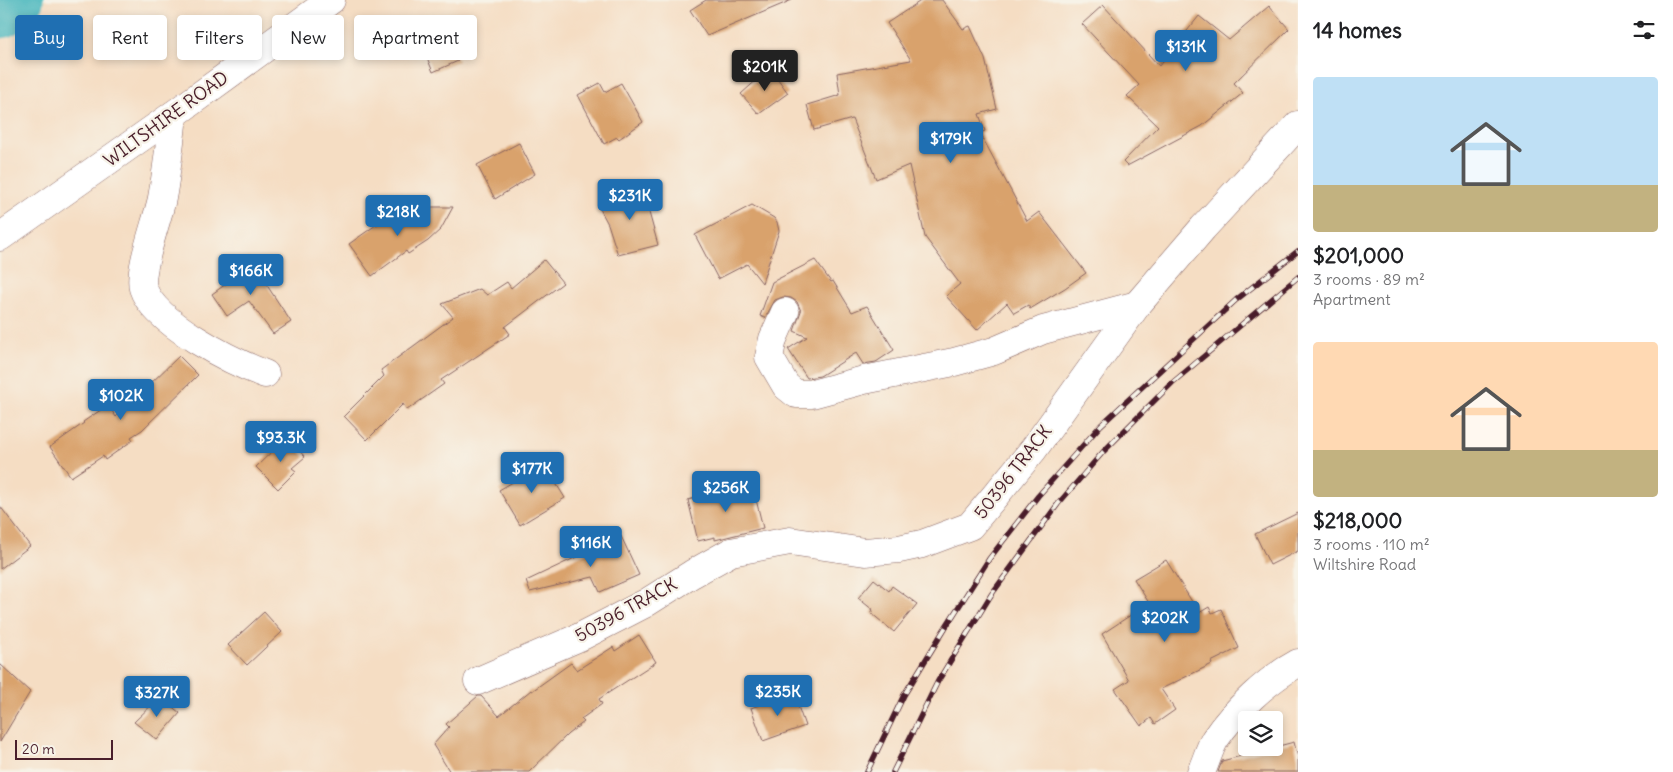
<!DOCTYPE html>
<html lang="en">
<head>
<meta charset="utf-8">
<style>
	body { margin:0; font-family:Delius,sans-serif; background:#f2f2f2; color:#202124; height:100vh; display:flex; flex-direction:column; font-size:19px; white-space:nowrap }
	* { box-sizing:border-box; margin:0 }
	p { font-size:16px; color:#757577 }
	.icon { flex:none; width:28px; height:28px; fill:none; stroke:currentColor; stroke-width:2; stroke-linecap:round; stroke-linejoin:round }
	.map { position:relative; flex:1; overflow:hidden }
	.sheet { display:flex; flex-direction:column; background:#fff; width:375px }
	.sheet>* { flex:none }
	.guide { position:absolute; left:15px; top:15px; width:475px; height:45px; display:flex; gap:10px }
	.controls { position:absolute; left:1238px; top:711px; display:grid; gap:10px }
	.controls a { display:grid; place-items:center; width:45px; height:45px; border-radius:5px; background:#fff; box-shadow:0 2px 8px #0003; font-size:25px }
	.scale { position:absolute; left:15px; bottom:12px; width:98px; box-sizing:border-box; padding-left:5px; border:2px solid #4a1f2b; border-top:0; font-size:14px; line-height:18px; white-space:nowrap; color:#4a1f2b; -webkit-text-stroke:4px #f7f3e8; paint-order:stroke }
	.price { position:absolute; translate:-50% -42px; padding:0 11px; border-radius:5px; background:#1f6fb2; color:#fff; font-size:16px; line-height:32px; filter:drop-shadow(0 1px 2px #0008) }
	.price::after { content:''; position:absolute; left:50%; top:30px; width:15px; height:11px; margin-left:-8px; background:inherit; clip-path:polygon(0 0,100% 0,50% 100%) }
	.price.selected { background:#222; color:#fff }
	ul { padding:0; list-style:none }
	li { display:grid; align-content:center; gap:10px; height:265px; padding:0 15px }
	li span { display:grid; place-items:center; height:155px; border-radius:5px; color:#555 }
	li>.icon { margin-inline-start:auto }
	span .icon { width:90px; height:90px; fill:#fffc; stroke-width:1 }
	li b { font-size:21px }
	h2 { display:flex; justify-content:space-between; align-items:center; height:60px; padding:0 15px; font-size:21px }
	.pill { padding:0 18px; border-radius:5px; background:#fff; box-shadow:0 2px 8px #0003; font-size:18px; line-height:45px }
	.pill.selected { background:#1f6fb2; color:#fff }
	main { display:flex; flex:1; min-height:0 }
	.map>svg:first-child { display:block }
</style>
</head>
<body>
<main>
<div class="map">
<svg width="1298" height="772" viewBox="0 0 1298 772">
	<rect width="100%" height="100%" fill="#f7f3e8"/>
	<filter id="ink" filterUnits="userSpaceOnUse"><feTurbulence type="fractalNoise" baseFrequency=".02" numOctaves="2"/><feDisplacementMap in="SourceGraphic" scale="10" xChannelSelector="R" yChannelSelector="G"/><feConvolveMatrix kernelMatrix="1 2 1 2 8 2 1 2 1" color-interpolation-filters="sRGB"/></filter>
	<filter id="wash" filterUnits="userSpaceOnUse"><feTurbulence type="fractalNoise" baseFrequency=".0096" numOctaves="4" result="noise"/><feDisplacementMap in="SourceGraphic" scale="20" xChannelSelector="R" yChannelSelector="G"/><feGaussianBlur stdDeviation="1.12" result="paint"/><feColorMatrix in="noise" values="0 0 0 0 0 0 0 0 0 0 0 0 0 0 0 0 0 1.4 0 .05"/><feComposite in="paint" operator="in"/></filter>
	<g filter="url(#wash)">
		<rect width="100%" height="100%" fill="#f5ddc3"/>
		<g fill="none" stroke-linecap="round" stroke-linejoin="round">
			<polyline stroke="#48b7be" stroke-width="59" points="0,9 14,0"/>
		</g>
		<g id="blocks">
			<g fill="#d9a26c">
				<polygon points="706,0 792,0 707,36 690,10"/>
				<polygon points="922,0 942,0 963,29 970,26 985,59 997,109 979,114 985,131 980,133 1027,221 1039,212 1086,273 1065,288 1030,309 1028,305 1014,313 1007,303 977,330 946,296 960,284 925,237 909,165 876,179 852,119 814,130 807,105 840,95 837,73 911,60 887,23"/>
				<polygon points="1103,5 1159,66 1199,16 1229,40 1269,6 1289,29 1234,83 1243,93 1202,126 1127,166 1123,162 1158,126 1127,96 1139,85 1082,24"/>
				<polygon points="447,37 458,61 433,72 423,48"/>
				<polygon points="770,68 788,93 759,114 741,94"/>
				<polygon points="600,83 605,92 621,83 643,122 619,139 617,137 604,144 578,95"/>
				<polygon points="519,143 535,174 495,199 477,165"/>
				<polygon points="640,180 658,245 618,255 608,224 599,207"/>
				<polygon points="752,205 774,218 777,222 779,231 762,283 747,264 718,279 695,235"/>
				<polygon points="428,207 453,207 441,229 428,241 408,254 406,251 372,276 349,244 393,213 401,224 424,208"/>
				<polygon points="249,258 291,322 273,334 249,301 227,316 212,294 233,279 228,272"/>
				<polygon points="544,260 563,283 505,327 510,334 441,380 444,384 407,410 403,404 367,440 344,416 384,376 381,370 453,317 442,304 480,289 487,295 507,282 511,288"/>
				<polygon points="815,260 831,282 833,281 852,312 867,306 894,350 876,362 863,364 856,353 820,376 807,378 788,349 807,337 794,331 801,311 797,302 791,298 783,297 775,300 765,318 760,316 772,282"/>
				<polygon points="179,356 198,375 142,430 131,437 133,440 105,460 103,456 71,477 50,447 84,423 83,422 108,405 116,417"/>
				<polygon points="287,437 305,457 292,468 296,471 278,489 256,467"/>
				<polygon points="544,464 565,498 520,525 499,490"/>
				<polygon points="752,483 763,528 715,540 715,537 698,541 688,500"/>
				<polygon points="0,506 30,546 0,569"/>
				<polygon points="1298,513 1298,551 1270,565 1255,534"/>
				<polygon points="621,536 639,575 600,592 593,577 530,592 526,581"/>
				<polygon points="1166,560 1199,613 1209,607 1212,613 1221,609 1239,648 1211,662 1212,664 1161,689 1175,710 1155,724 1151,718 1141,726 1115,689 1129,680 1102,634 1149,603 1134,579"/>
				<polygon points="874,579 889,591 892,586 917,604 894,632 871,613 873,610 858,598"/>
				<polygon points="264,612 282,632 247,665 228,645"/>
				<polygon points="639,635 656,662 599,699 602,704 581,719 584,722 568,734 529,772 450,772 433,745 449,727 446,724 478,696 481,696 499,716 531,690 532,691 571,663 577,670 613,647 615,651"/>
				<polygon points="0,664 30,692 0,742"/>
				<polygon points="793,692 805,726 763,741 751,708"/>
				<polygon points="160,697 180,713 157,740 134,722"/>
				<polygon points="1294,742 1298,758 1298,772 1218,772 1222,761"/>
			</g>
		</g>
	</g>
	<g filter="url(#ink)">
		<use href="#blocks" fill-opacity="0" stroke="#866260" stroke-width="1"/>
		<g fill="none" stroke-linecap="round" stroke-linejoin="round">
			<defs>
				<g id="minor">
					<path d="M173 115C170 143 167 171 162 198 158 219 138 270 143 288 154 323 233 362 265 374"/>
					<polyline points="0,237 173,115 331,0"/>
					<polyline points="785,312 773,339 769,357 786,386 796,394 812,394 864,380 954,362 994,351 1043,330 1137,305"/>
					<polyline points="478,681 582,636 646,603 692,574 731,552 790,541 865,552 899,549 922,544 970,526 1033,450 1137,305 1203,228 1298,125"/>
					<path d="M1201 772C1206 762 1209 749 1215 739 1234 711 1268 679 1298 663"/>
				</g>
			</defs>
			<use href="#minor" stroke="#866260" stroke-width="29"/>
			<use href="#minor" stroke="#fff" stroke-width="28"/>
			<defs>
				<g id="rail">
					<polyline points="867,772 904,695 947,625 989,559 1038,496 1101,425 1236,300 1298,251"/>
					<polyline points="893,772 938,681 991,595 1058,504 1103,452 1172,383 1298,277"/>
				</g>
			</defs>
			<use href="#rail" stroke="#4a1f2b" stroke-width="5.5"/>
			<use href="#rail" stroke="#f7f3e8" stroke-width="4" stroke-dasharray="11" stroke-linecap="butt"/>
		</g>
	</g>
	<g text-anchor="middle" stroke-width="4.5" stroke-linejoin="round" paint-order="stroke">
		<g font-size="18" fill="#4a1f2b" stroke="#f7f3e8">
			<text transform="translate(166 119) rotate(-36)" y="6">WILTSHIRE ROAD</text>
			<text transform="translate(1013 472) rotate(-52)" y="6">50396 TRACK</text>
			<text transform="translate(626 610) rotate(-29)" y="6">50396 TRACK</text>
		</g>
	</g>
</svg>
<div class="controls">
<a><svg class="icon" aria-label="layers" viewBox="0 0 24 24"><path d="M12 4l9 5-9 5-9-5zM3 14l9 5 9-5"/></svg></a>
</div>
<div class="scale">20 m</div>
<b class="price" style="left:1186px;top:72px">$131K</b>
<b class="price selected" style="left:765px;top:92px">$201K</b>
<b class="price" style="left:951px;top:164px">$179K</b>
<b class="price" style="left:630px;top:221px">$231K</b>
<b class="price" style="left:398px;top:237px">$218K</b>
<b class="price" style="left:251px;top:296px">$166K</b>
<b class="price" style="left:121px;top:421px">$102K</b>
<b class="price" style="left:281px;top:463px">$93.3K</b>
<b class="price" style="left:532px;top:494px">$177K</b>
<b class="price" style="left:726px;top:513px">$256K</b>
<b class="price" style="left:591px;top:568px">$116K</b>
<b class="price" style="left:1165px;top:643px">$202K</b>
<b class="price" style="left:778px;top:717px">$235K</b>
<b class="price" style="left:157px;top:718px">$327K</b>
<div class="guide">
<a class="pill selected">Buy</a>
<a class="pill">Rent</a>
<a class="pill">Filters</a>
<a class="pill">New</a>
<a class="pill">Apartment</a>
</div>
</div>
<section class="sheet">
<h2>14 homes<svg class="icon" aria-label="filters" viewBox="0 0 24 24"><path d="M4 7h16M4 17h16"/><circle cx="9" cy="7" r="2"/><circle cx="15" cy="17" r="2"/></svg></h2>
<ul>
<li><span style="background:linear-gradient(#bfe0f5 70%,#c2b280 0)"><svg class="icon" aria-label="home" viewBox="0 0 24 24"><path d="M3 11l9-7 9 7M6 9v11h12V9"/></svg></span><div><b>$201,000</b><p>3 rooms · 89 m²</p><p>Apartment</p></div></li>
<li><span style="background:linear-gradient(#ffd9b3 70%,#c2b280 0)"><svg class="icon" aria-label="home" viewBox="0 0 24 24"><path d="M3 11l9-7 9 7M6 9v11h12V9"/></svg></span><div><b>$218,000</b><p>3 rooms · 110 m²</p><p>Wiltshire Road</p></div></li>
</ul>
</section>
</main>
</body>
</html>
